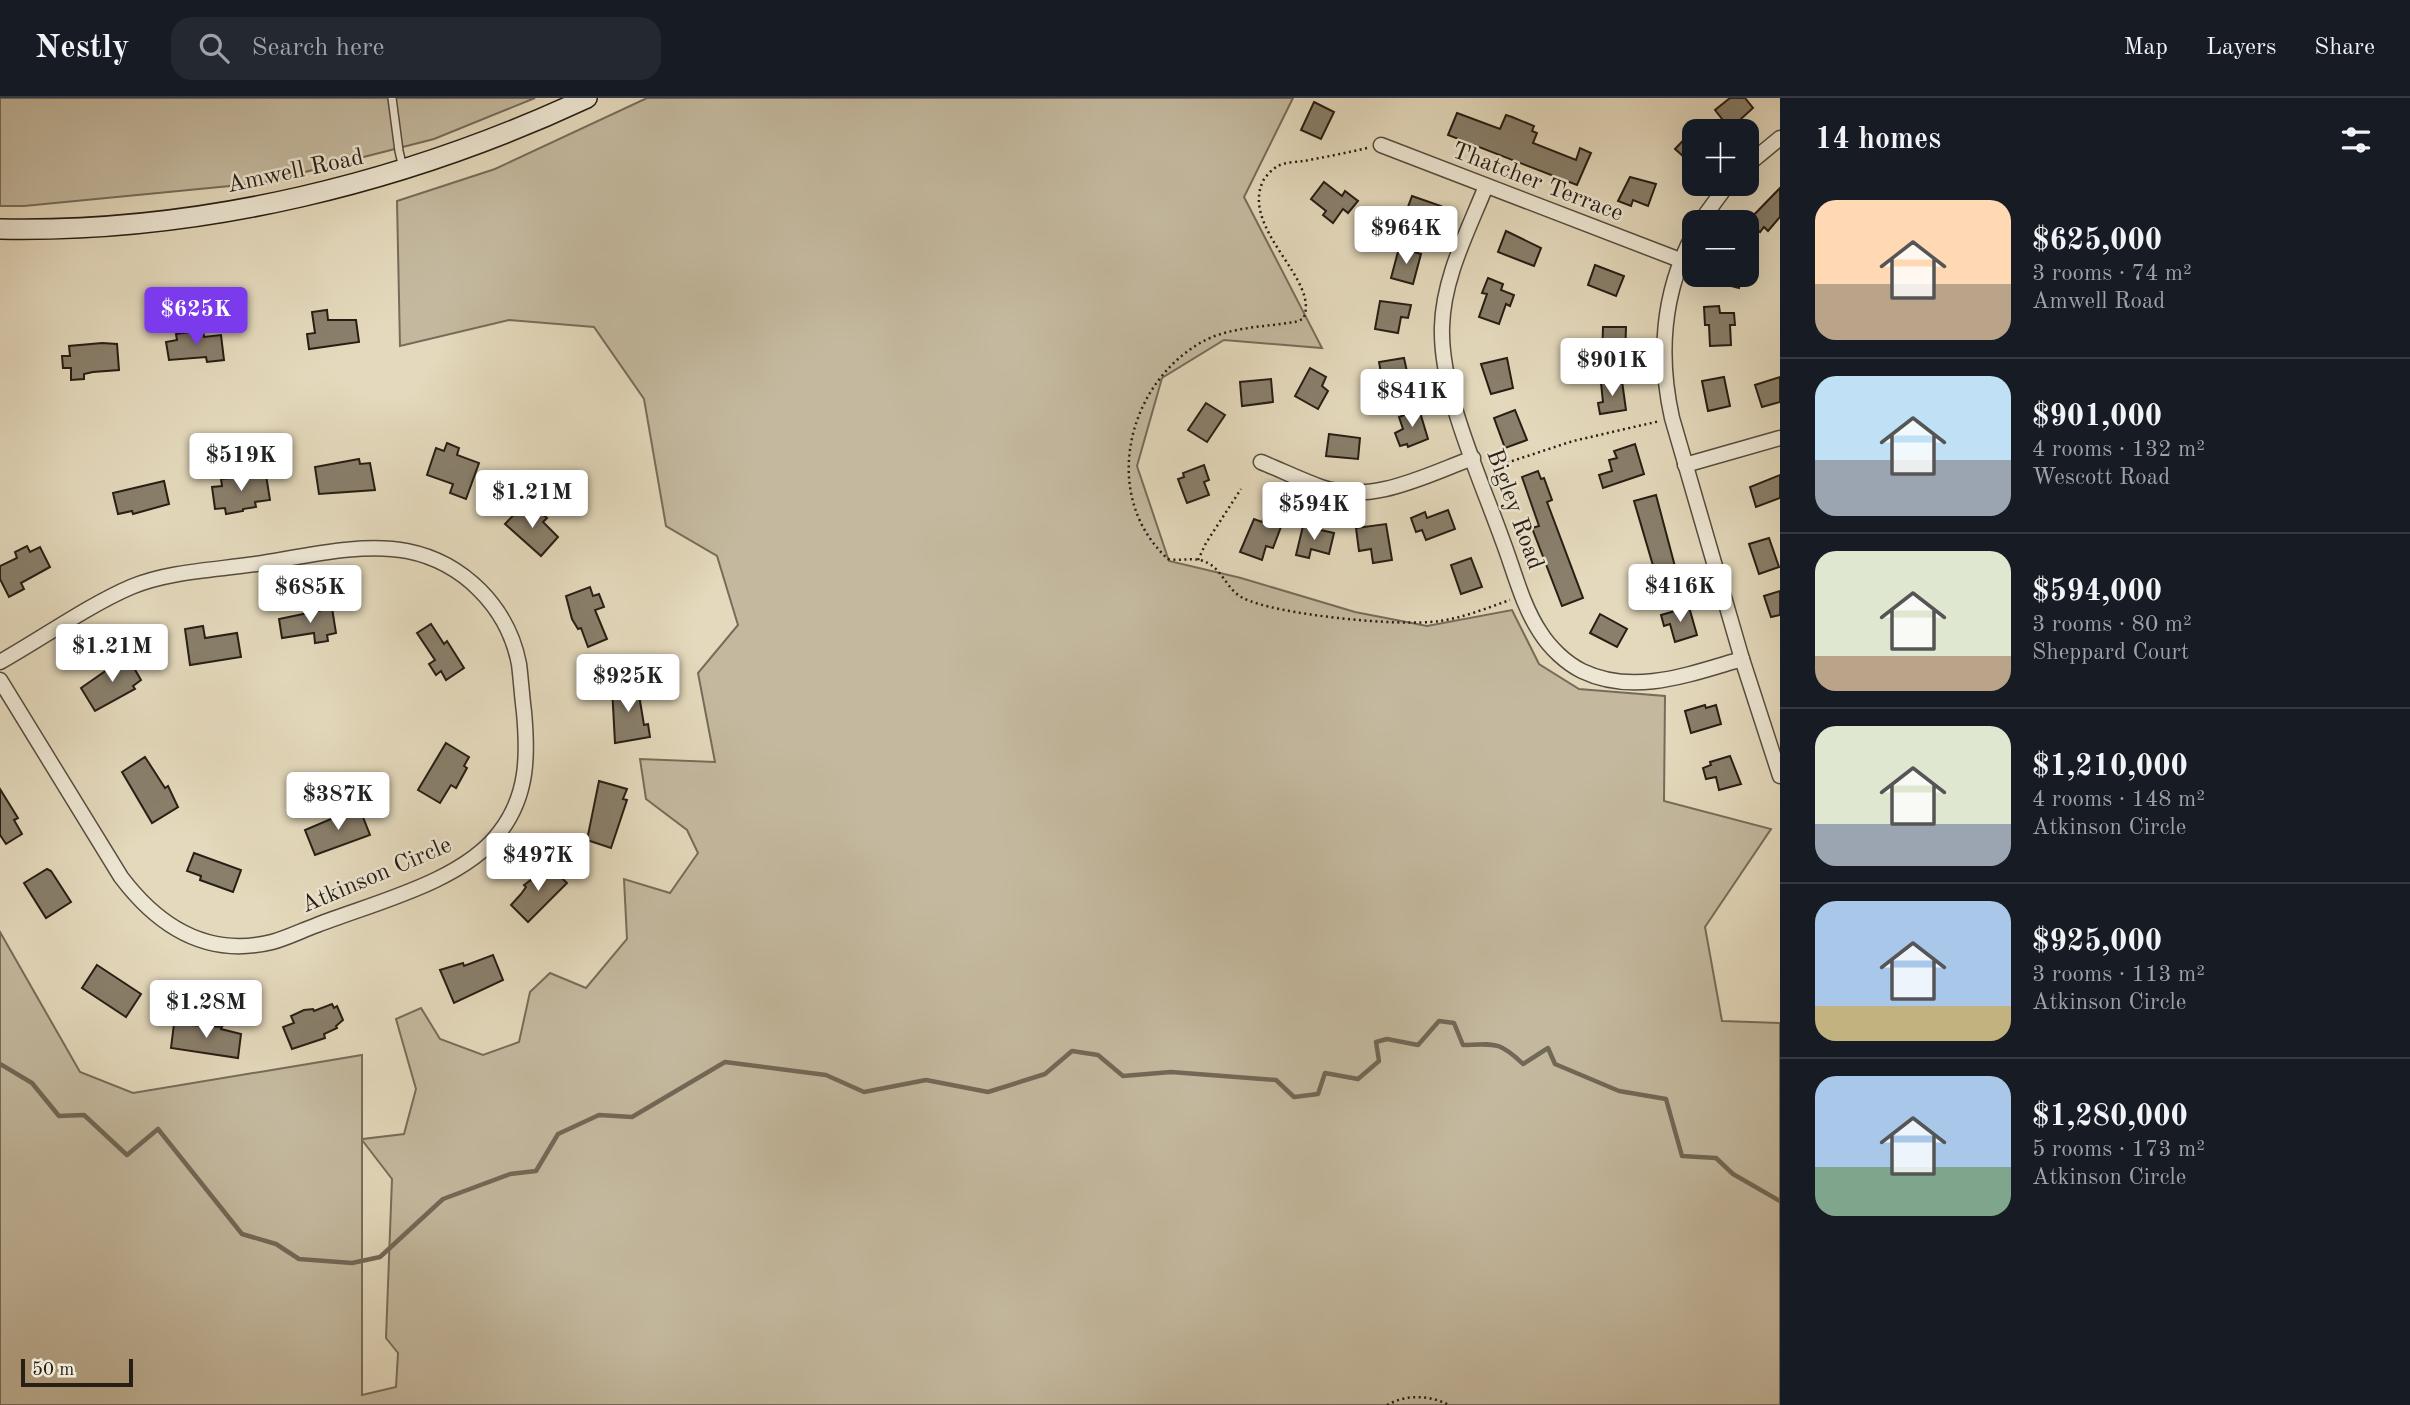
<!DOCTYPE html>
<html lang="en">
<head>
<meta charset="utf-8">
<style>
	body { margin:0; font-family:"Old Standard TT",serif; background:#242831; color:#f1f3f6; height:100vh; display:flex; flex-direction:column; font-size:26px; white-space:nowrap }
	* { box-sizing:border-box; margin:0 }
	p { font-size:23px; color:#9ea1a6 }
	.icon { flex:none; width:38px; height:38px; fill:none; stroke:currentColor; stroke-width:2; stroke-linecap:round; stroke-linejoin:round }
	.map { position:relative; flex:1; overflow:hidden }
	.details { display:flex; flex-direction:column; background:#171b24; width:630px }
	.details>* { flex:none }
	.fabs { position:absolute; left:1682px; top:21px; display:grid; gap:14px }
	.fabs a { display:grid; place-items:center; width:77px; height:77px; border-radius:14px; background:#171b24; box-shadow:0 7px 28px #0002; font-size:35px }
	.scale { position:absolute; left:21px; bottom:18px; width:112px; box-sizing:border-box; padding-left:7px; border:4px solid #271e14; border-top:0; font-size:19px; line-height:24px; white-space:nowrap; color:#271e14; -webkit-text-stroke:5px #ede6d3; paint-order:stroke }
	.price { position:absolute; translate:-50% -60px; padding:0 16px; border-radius:7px; background:#fff; color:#222; font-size:23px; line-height:46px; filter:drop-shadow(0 2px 4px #0008) }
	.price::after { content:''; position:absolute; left:50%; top:42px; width:21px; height:16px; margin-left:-10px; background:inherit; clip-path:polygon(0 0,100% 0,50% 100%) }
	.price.on { background:#7c3aed; color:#fff }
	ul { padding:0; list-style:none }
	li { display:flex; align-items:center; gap:21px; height:175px; padding:0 35px }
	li+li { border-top:2px solid #363941 }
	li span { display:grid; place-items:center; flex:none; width:196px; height:140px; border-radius:21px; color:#555 }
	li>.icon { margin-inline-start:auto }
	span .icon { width:84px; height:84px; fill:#fffc; stroke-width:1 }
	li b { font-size:30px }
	h2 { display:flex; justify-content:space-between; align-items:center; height:84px; padding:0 35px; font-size:30px }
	header { display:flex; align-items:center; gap:42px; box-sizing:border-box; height:98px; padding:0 35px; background:#171b24; border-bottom:2px solid #363941 }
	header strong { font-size:33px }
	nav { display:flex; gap:38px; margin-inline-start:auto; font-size:24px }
	.search { width:490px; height:63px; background:#242831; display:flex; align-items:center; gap:18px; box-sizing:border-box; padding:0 24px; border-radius:21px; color:#9ea1a6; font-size:26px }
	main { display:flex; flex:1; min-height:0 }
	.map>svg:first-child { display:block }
</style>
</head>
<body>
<header>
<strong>Nestly</strong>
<div class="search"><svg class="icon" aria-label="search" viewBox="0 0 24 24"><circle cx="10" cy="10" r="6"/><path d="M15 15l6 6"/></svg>Search here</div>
<nav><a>Map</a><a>Layers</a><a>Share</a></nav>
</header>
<main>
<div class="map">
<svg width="1780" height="1307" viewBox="0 0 1780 1307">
	<rect width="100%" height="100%" fill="#e4d9bc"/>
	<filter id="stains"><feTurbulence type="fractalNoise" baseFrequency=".00286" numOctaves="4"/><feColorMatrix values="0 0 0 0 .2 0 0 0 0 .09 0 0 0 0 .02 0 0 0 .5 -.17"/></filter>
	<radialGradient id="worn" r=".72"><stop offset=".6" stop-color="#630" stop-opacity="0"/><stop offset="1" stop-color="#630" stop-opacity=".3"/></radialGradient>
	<g fill="#c4b99f" stroke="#766c5a" stroke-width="2" fill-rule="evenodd">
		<polygon points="0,0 535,0 434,41 262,85 24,108 0,108"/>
		<path d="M647 0H1293L1244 99 1322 250 1224 242 1162 280 1137 368 1169 463 1241 480 1355 514 1427 528 1512 512 1539 566 1579 591 1665 598 1664 703 1771 731 1705 829 1722 923 1780 925V1307H0V834L80 974 133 995 362 957V1041L404 1036 416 991 396 921 421 910 440 941 483 957 519 944 530 894 550 875 586 890 627 841 624 781 670 795 698 755 687 732 646 701 640 661 715 664 698 575 738 527 717 458 666 428 644 301 594 229 509 222 400 248 397 103 495 71ZM362 1042 392 1081 386 1240 398 1255 396 1289 362 1297Z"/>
	</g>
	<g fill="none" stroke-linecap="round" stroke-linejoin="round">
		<path stroke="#726857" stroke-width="4.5" d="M0 966 32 985 59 1018 84 1017 127 1057 158 1031 242 1136 276 1146 299 1161 352 1165 380 1159 443 1101 510 1076 536 1073 558 1036 599 1017 632 1019 725 964 826 977 864 994 926 982 988 994 1045 976 1072 953 1098 957 1123 978 1171 974 1276 982 1294 999 1318 996 1325 975 1358 981 1379 963 1376 944 1387 941 1418 947 1439 923 1454 925 1463 947C1495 946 1499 943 1523 966L1548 950 1555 966 1619 993 1666 1001 1682 1058 1716 1060 1733 1076 1780 1103"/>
	</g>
	<g fill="#897f6b" stroke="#271e14" stroke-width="2">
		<polygon points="1730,0 1745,0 1753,10 1730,31 1715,12"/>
		<polygon points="1314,4 1334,14 1321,41 1301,32"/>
		<polygon points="1457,15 1500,31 1506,17 1512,19 1534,28 1532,33 1537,35 1533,45 1576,62 1580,50 1591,55 1577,87 1448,37"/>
		<polygon points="1694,31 1694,68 1675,51"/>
		<polygon points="1630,79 1656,86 1648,108 1633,102 1631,108 1618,103"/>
		<polygon points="1324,84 1342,98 1345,93 1358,103 1348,115 1343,111 1333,125 1323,117 1326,113 1311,101"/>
		<polygon points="1780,90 1780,119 1768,133 1764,129 1760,134 1747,124"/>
		<polygon points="1412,98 1441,108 1430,138 1415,132 1419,122 1405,117"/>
		<polygon points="1506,133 1541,150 1534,168 1498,154"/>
		<polygon points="1399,150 1421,156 1413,186 1391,180"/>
		<polygon points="1595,167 1624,178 1616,198 1588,187"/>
		<polygon points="1705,177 1742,177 1739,190 1704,181"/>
		<polygon points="1488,180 1503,186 1501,192 1514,197 1510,208 1506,206 1499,226 1479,219 1487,196 1482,195"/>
		<polygon points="1380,203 1411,207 1408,220 1401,219 1398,235 1375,231"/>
		<polygon points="1719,208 1720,215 1734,215 1735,227 1730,227 1731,247 1710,248 1709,227 1705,227 1704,209"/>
		<polygon points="327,212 328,222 356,222 359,244 309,251 307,236 315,235 312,214"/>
		<polygon points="1603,229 1626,229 1625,261 1602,260"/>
		<polygon points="203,232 204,239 221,237 224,262 207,264 206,259 169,262 166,244 177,242 176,236"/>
		<polygon points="102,245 117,246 119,272 93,274 84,276 84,281 71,282 71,270 63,270 62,258 70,258 69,248"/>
		<polygon points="1404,260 1411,292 1385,296 1379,264"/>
		<polygon points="1507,260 1513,290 1491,296 1481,266"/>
		<polygon points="1310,270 1326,279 1322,288 1328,293 1318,311 1295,298"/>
		<polygon points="1724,279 1730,308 1708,313 1702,283"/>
		<polygon points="1780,279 1780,304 1762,309 1755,287"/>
		<polygon points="1271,281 1273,304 1242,308 1240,284"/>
		<polygon points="1622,283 1626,312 1600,316 1598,305 1603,304 1601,285"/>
		<polygon points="1206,305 1225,317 1207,344 1188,332"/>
		<polygon points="1419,311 1428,341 1408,349 1407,346 1400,348 1395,335 1403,331 1399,319"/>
		<polygon points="1515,312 1527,342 1505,350 1494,320"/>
		<polygon points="1329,336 1360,340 1358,361 1326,358"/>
		<polygon points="447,345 459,350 457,357 479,365 466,401 450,395 453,386 427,377 436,350 444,353"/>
		<polygon points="1635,346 1644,376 1603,390 1599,377 1612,373 1609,362 1617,360 1614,353"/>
		<polygon points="359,361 360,366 370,365 375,392 319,396 315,369"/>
		<polygon points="1204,367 1209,382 1204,384 1209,397 1187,405 1178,381 1184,379 1183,375"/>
		<polygon points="1538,373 1541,381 1544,380 1552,402 1547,404 1583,500 1562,508 1532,430 1539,428 1522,379"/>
		<polygon points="266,377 270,402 255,404 256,409 243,411 243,413 226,416 225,410 215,411 212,389 222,388 221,381"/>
		<polygon points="1780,377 1780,400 1756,409 1750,389"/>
		<polygon points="164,383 169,406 133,416 132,413 118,416 113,395"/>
		<polygon points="1656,397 1677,476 1657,481 1634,403"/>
		<polygon points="523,407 533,417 538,412 547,420 543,424 558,439 541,458 505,426"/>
		<polygon points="1448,412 1455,431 1426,442 1422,432 1416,434 1411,420 1425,414 1427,420"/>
		<polygon points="1264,420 1282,426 1273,450 1266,448 1262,462 1240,454 1254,421 1262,424"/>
		<polygon points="1386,426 1392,462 1373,465 1371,451 1359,453 1356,430"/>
		<polygon points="1303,428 1334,435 1329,456 1311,451 1309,460 1296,457"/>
		<polygon points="1769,440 1779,469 1759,476 1749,446"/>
		<polygon points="27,448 30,454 40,449 50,469 21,485 24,491 9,499 0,481 0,468 17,460 15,454"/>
		<polygon points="1471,460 1482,489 1461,496 1451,467"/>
		<polygon points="590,489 593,498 599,496 604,509 595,512 607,541 588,549 581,530 578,531 572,521 566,498"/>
		<polygon points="1780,493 1780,517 1771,519 1764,498"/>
		<polygon points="1689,509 1697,537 1675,544 1670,526 1664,528 1661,517"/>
		<polygon points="332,510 336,535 327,537 328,543 315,545 314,535 282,540 279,521"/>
		<polygon points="1600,516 1627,531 1617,549 1590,535"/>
		<polygon points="431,526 444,546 447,543 464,570 446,582 441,573 436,577 429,566 435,562 417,535"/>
		<polygon points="203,528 205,540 237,535 241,559 190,567 185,531"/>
		<polygon points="127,558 141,582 133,588 135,591 95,613 81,590"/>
		<polygon points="637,585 644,627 648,626 650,639 615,645 612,589"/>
		<polygon points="1705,607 1706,610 1716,607 1721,626 1691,635 1685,613"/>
		<polygon points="446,645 469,659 464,668 467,670 456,690 451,687 440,705 418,692"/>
		<polygon points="1730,658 1741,686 1719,692 1716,679 1706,681 1703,670 1711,667 1710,664"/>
		<polygon points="145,659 165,690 168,688 178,709 152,725 122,674"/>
		<polygon points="599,683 627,691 623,701 627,702 611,750 587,742"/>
		<polygon points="0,691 18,720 14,722 22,736 6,746 0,737"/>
		<polygon points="359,709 370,737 315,757 305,732"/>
		<polygon points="194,755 241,772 233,794 200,782 201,778 187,773"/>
		<polygon points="549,768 567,785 528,824 511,807 521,796 526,789 524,787"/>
		<polygon points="47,771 51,773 71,804 46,820 24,785"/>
		<polygon points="493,857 503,882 454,905 440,872 463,865 464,868"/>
		<polygon points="97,867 141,896 126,919 82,890"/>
		<polygon points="332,906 334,910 337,908 343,922 336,928 337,930 324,936 325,940 292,951 283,929 294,925 291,918 304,912 313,911 314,913"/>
		<polygon points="174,926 222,929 221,931 241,936 238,960 171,950"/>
	</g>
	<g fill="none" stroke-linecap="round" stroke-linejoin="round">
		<defs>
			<polyline id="lane" points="392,0 399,53 403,70"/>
			<g id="street">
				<polyline points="1381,47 1680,162"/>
				<polyline points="1746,68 1780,40"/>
				<path d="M1486 88C1468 133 1443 180 1442 229 1440 294 1480 379 1502 441 1514 472 1522 507 1540 534 1550 550 1566 565 1582 573 1634 598 1690 576 1742 561"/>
				<polyline points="1700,124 1728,86"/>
				<path d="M1694 135C1663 193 1658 257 1672 320L1742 561 1780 678"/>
				<path d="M1261 364C1281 372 1301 382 1321 389 1372 407 1426 377 1473 360"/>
				<polyline points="1685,367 1780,340"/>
				<path d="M0 564C41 541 89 507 131 489 170 473 216 472 256 466 302 459 361 444 407 453 463 464 508 509 519 566 521 582 522 599 524 614 528 658 528 698 499 735 462 784 373 805 317 827 303 832 287 840 272 844 207 860 158 828 121 779L0 582"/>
			</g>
			<path id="secondary" d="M0 131C201 135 405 85 587 0"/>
		</defs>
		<use href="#lane" stroke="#564d3e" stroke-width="10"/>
		<use href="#street" stroke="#564d3e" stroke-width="17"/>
		<use href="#secondary" stroke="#271e14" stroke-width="22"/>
		<g stroke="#271e14" stroke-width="2.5" stroke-dasharray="2 3.5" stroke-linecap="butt">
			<path d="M1367 50C1346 55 1325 59 1304 63 1296 64 1285 64 1278 68 1272 71 1266 78 1263 83 1240 132 1322 183 1303 221L1295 224C1264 229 1227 229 1200 245 1125 289 1101 400 1168 461 1179 463 1190 460 1200 462 1222 467 1225 491 1243 500 1276 517 1401 529 1439 523 1463 520 1487 510 1510 502"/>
			<polyline points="1491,370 1573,343 1660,323"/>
			<polyline points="1198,462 1206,445 1241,391"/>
			<path d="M1387 1307C1407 1296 1429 1297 1449 1307"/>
		</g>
		<use href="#lane" stroke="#ede6d3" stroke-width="7"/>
		<use href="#street" stroke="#ede6d3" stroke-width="14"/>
		<use href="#secondary" stroke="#ede6d3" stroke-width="19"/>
	</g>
	<g text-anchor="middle" stroke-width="5" stroke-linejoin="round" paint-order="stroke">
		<g font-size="24" fill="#271e14" stroke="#ede6d3">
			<text transform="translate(295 72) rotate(-12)" y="8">Amwell Road</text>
			<text transform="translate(1538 83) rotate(21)" y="8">Thatcher Terrace</text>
			<text transform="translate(1516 411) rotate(70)" y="8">Bigley Road</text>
			<text transform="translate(376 776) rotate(-23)" y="8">Atkinson Circle</text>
		</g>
	</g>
	<rect width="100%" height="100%" filter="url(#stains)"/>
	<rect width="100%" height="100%" fill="url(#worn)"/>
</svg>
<div class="fabs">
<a>+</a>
<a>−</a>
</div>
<div class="scale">50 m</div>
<b class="price" style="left:1406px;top:168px">$964K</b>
<b class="price on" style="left:196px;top:249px">$625K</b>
<b class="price" style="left:1612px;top:300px">$901K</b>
<b class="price" style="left:1412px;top:331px">$841K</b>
<b class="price" style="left:241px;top:395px">$519K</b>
<b class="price" style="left:532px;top:432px">$1.21M</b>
<b class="price" style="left:1314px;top:444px">$594K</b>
<b class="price" style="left:1680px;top:526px">$416K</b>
<b class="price" style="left:310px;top:527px">$685K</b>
<b class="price" style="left:112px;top:586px">$1.21M</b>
<b class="price" style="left:628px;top:616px">$925K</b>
<b class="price" style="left:338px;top:734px">$387K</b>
<b class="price" style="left:538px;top:795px">$497K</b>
<b class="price" style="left:206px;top:942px">$1.28M</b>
</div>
<section class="details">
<h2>14 homes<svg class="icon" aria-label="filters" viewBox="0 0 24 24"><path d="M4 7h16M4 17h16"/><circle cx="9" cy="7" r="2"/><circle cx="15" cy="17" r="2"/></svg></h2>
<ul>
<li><span style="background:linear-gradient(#ffd9b3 60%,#b9a48a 0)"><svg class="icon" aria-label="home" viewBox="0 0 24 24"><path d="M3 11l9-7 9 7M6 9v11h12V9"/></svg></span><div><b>$625,000</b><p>3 rooms · 74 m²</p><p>Amwell Road</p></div></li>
<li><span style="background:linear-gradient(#bfe0f5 60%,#9aa5b1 0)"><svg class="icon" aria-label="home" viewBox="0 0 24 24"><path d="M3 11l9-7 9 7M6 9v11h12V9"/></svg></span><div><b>$901,000</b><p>4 rooms · 132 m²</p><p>Wescott Road</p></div></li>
<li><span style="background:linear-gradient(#dfe7d0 75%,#b9a48a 0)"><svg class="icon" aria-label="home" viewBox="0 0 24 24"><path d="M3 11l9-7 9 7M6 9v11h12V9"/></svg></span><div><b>$594,000</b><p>3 rooms · 80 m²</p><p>Sheppard Court</p></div></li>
<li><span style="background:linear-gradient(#dfe7d0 70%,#9aa5b1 0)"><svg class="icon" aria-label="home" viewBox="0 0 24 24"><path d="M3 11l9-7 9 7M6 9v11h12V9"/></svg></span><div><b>$1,210,000</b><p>4 rooms · 148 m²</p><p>Atkinson Circle</p></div></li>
<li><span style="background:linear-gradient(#a9c7e8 75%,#c2b280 0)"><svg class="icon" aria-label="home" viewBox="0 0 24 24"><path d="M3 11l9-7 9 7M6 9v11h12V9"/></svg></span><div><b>$925,000</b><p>3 rooms · 113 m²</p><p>Atkinson Circle</p></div></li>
<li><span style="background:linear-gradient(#a9c7e8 65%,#7fa58c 0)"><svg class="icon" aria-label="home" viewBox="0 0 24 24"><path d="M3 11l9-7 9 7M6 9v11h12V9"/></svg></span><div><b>$1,280,000</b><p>5 rooms · 173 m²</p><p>Atkinson Circle</p></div></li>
</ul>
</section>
</main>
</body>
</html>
